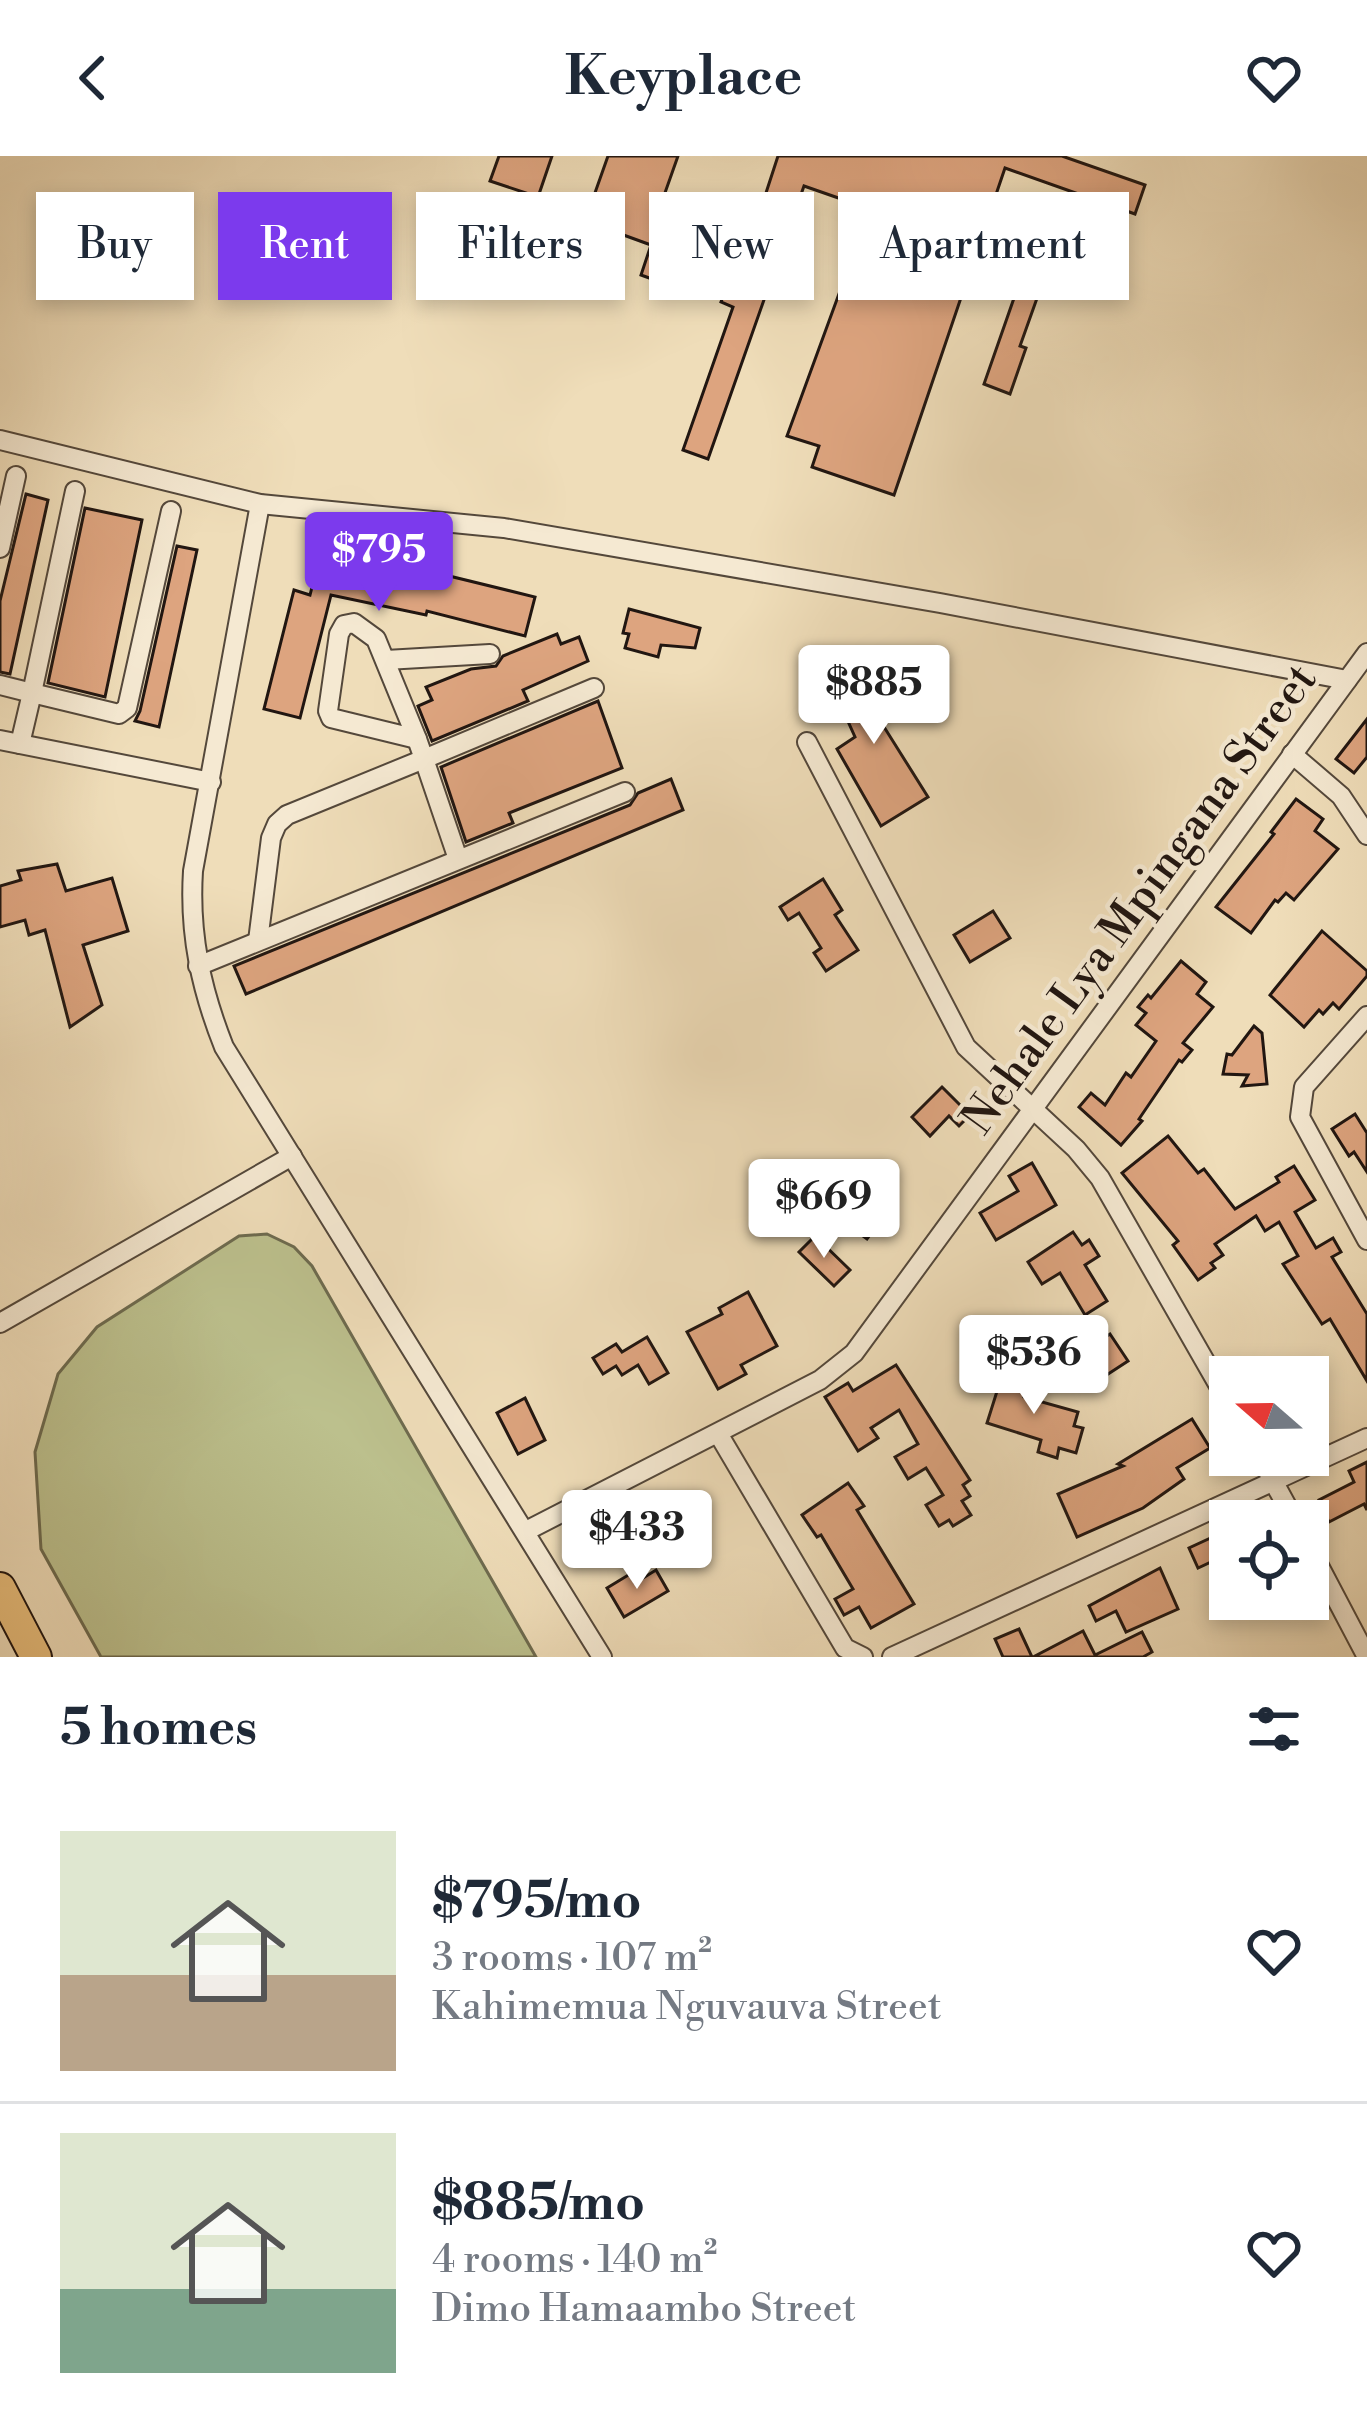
<!DOCTYPE html>
<html lang="en">
<head>
<meta charset="utf-8">
<style>
	body { margin:0; font-family:"Libre Bodoni",serif; background:#f2f2f3; color:#1f2937; height:100vh; display:flex; flex-direction:column; font-size:45px; white-space:nowrap }
	* { box-sizing:border-box; margin:0 }
	p { font-size:39px; color:#747a83 }
	.icon { flex:none; width:66px; height:66px; fill:none; stroke:currentColor; stroke-width:2; stroke-linecap:round; stroke-linejoin:round }
	.map { position:relative; height:1501px; overflow:hidden }
	.side { display:flex; flex-direction:column; background:#fff; flex:1 }
	.side>* { flex:none }
	.top-card { position:absolute; left:36px; top:36px; width:1296px; height:108px; display:flex; gap:24px }
	.needle { width:78px; rotate:290deg }
	.controls { position:absolute; left:1209px; top:1200px; display:grid; gap:24px }
	.controls a { display:grid; place-items:center; width:120px; height:120px; border-radius:0px; background:#fff; box-shadow:0 6px 18px #0003; font-size:60px }
	.price { position:absolute; translate:-50% -102px; padding:0 27px; border-radius:12px; background:#fff; color:#222; font-size:39px; line-height:78px; filter:drop-shadow(0 3px 6px #0008) }
	.price::after { content:''; position:absolute; left:50%; top:72px; width:36px; height:27px; margin-left:-18px; background:inherit; clip-path:polygon(0 0,100% 0,50% 100%) }
	.price.active { background:#7c3aed; color:#fff }
	ul { padding:0; list-style:none }
	li { display:flex; align-items:center; gap:36px; height:300px; padding:0 60px }
	li+li { border-top:3px solid #e0e1e3 }
	li span { display:grid; place-items:center; flex:none; width:336px; height:240px; border-radius:0px; color:#555 }
	li>.icon { margin-inline-start:auto }
	span .icon { width:144px; height:144px; fill:#fffc; stroke-width:1 }
	li b { font-size:51px }
	h2 { display:flex; justify-content:space-between; align-items:center; height:144px; padding:0 60px; font-size:51px }
	.tag { padding:0 42px; border-radius:0px; background:#fff; box-shadow:0 6px 18px #0003; font-size:42px; line-height:108px }
	.tag.active { background:#7c3aed; color:#fff }
	header { display:flex; justify-content:space-between; align-items:center; height:156px; padding:0 60px; background:#fff; font-size:54px; font-weight:700 }
	.map>svg:first-child { display:block }
</style>
</head>
<body>
<header><svg class="icon" aria-label="back" viewBox="0 0 24 24"><path d="M15 5l-7 7 7 7"/></svg>Keyplace<svg class="icon" aria-label="heart" viewBox="0 0 24 24"><path d="M12 20l-8-8c-3-5 5-10 8-4 3-6 11-1 8 4z"/></svg></header>
<div class="map">
<svg width="1367" height="1501" viewBox="0 0 1367 1501">
	<rect width="100%" height="100%" fill="#efddb9"/>
	<filter id="stains"><feTurbulence type="fractalNoise" baseFrequency=".00167" numOctaves="4"/><feColorMatrix values="0 0 0 0 .2 0 0 0 0 .09 0 0 0 0 .02 0 0 0 .5 -.17"/></filter>
	<radialGradient id="worn" r=".72"><stop offset=".6" stop-color="#630" stop-opacity="0"/><stop offset="1" stop-color="#630" stop-opacity=".3"/></radialGradient>
	<polygon fill="#bcc08d" stroke="#6e6b4f" stroke-width="3" points="267,1078 294,1091 312,1110 536,1501 101,1501 41,1393 35,1296 58,1218 97,1171 239,1080"/>
	<g fill="#dda47f" stroke="#211611" stroke-width="3">
		<polygon points="499,0 552,0 538,41 490,25"/>
		<polygon points="608,0 678,0 655,65 751,99 769,48 763,46 778,0 1062,0 1145,29 1135,58 1005,12 894,339 812,311 819,290 787,280 870,53 804,30 708,303 683,294 733,151 721,146 731,118 673,97 663,127 641,119 651,89 585,65"/>
		<polygon points="1036,79 1057,86 1020,190 1026,192 1010,238 984,228"/>
		<polygon points="26,338 48,344 10,518 0,516 0,445"/>
		<polygon points="85,352 142,364 105,541 48,527"/>
		<polygon points="177,390 197,394 159,571 135,565 140,555"/>
		<polygon points="321,396 413,417 445,422 445,419 535,441 525,480 427,455 426,459 331,439 300,562 264,553 294,434 310,439"/>
		<polygon points="629,453 700,472 695,492 661,489 658,501 625,492 629,478 623,477"/>
		<polygon points="557,478 561,488 579,481 588,505 523,534 528,545 432,585 418,550 432,544 426,531 471,513 496,510 503,500"/>
		<polygon points="872,509 891,547 874,555 928,641 881,670 837,593 855,581 841,550 830,555 820,536"/>
		<polygon points="598,545 622,612 509,657 513,667 466,686 441,611"/>
		<polygon points="1367,563 1367,601 1354,617 1336,603"/>
		<polygon points="671,623 683,654 246,838 234,810 630,649 638,637"/>
		<polygon points="1296,643 1323,663 1315,675 1338,693 1294,744 1286,737 1278,746 1275,744 1251,777 1216,751 1274,678 1271,676"/>
		<polygon points="57,708 66,735 112,722 128,775 83,789 102,849 70,871 45,774 29,779 25,764 0,771 0,730 21,724 18,715"/>
		<polygon points="823,723 842,754 835,759 858,794 826,815 814,797 821,792 799,757 788,764 780,751"/>
		<polygon points="993,755 1010,782 970,806 954,779"/>
		<polygon points="1322,775 1367,815 1367,820 1339,853 1333,847 1323,858 1319,854 1304,871 1270,839"/>
		<polygon points="1181,805 1206,826 1197,838 1213,851 1183,887 1192,894 1182,906 1179,904 1139,963 1142,965 1121,989 1079,951 1091,937 1105,949 1126,917 1131,921 1156,885 1136,869 1146,857 1138,851 1148,839 1151,842"/>
		<polygon points="1254,870 1262,877 1267,928 1242,930 1248,919 1223,918 1227,898 1232,899"/>
		<polygon points="942,931 970,959 959,970 949,960 930,980 912,961"/>
		<polygon points="1355,958 1367,977 1367,1016 1354,996 1349,1000 1332,973"/>
		<polygon points="1168,980 1198,1017 1204,1013 1235,1053 1279,1026 1276,1021 1294,1010 1315,1044 1295,1056 1316,1092 1333,1082 1341,1096 1332,1101 1367,1158 1367,1225 1330,1163 1322,1168 1283,1108 1298,1100 1279,1066 1265,1075 1256,1060 1215,1088 1223,1099 1211,1107 1215,1112 1198,1124 1173,1089 1178,1085 1122,1017"/>
		<polygon points="1032,1007 1056,1049 996,1084 980,1057 1018,1035 1009,1020"/>
		<polygon points="855,1027 889,1053 867,1083 845,1067 850,1060 838,1051"/>
		<polygon points="1073,1076 1082,1089 1089,1084 1099,1100 1085,1109 1107,1145 1085,1159 1060,1117 1042,1128 1028,1106"/>
		<polygon points="815,1080 850,1114 834,1130 799,1096"/>
		<polygon points="748,1136 777,1190 741,1209 746,1218 718,1233 687,1176 722,1158 719,1152"/>
		<polygon points="1110,1178 1128,1205 1099,1224 1081,1197"/>
		<polygon points="647,1181 668,1217 649,1228 638,1209 622,1219 616,1210 603,1218 593,1202 616,1188 622,1196"/>
		<polygon points="896,1209 970,1324 963,1329 970,1340 962,1345 971,1359 953,1370 949,1364 939,1370 926,1349 943,1339 926,1312 908,1323 895,1301 918,1288 899,1254 871,1272 878,1282 858,1295 825,1241 848,1227 853,1235"/>
		<polygon points="1004,1213 1030,1221 1024,1241 1078,1256 1074,1270 1083,1272 1076,1297 1059,1292 1057,1302 1038,1296 1041,1284 987,1267"/>
		<polygon points="525,1242 545,1284 518,1298 497,1257"/>
		<polygon points="1192,1263 1210,1292 1177,1312 1184,1323 1143,1352 1077,1381 1058,1338 1123,1310 1118,1308"/>
		<polygon points="1367,1306 1367,1354 1364,1348 1329,1366 1319,1344 1354,1326 1349,1315"/>
		<polygon points="848,1327 864,1350 857,1354 914,1448 871,1472 859,1451 844,1459 835,1443 853,1433 821,1379 817,1381 802,1359"/>
		<polygon points="1230,1373 1230,1397 1198,1412 1189,1392"/>
		<polygon points="1160,1412 1178,1453 1126,1476 1116,1455 1096,1465 1089,1450"/>
		<polygon points="656,1414 668,1435 624,1461 607,1432 630,1418 635,1427"/>
		<polygon points="1019,1473 1032,1501 1003,1501 995,1483"/>
		<polygon points="1083,1475 1095,1499 1142,1476 1152,1496 1143,1501 1033,1501"/>
	</g>
	<g fill="none" stroke-linecap="round" stroke-linejoin="round">
		<defs>
			<g id="street">
				<polyline points="0,284 260,348 504,372 940,447 1347,524"/>
				<path d="M260 348 193 715C189 778 201 833 224 891L602 1501"/>
				<polyline points="0,392 16,320"/>
				<polygon points="354,467 376,483 417,583 331,562 328,555 339,478 344,469"/>
				<polyline points="386,504 490,498"/>
				<polyline points="0,529 32,537 75,335"/>
				<polyline points="0,584 211,626"/>
				<polyline points="807,586 966,891 1076,993 1100,1022 1230,1249"/>
				<polyline points="20,588 32,537 119,558 127,552 171,355"/>
				<polyline points="1292,598 1341,640 1367,679"/>
				<polyline points="458,703 424,603 594,532"/>
				<polyline points="258,785 271,682 277,668 287,659 424,603 417,583"/>
				<polyline points="198,810 625,636"/>
				<polyline points="1367,860 1304,931 1300,961 1367,1084"/>
				<polyline points="0,1167 292,1000"/>
				<polyline points="719,1279 845,1492 863,1501"/>
				<polyline points="1259,1299 1295,1365"/>
				<polyline points="526,1375 820,1224 854,1197 1367,497"/>
				<polyline points="1308,1389 1367,1501"/>
				<polyline points="892,1501 1367,1282"/>
			</g>
			<polyline id="primary" points="0,1432 36,1501"/>
		</defs>
		<use href="#street" stroke="#54483b" stroke-width="22"/>
		<use href="#primary" stroke="#211611" stroke-width="34"/>
		<use href="#street" stroke="#f5e9d2" stroke-width="18"/>
		<use href="#primary" stroke="#e8be7c" stroke-width="30"/>
	</g>
	<g text-anchor="middle" stroke-width="9" stroke-linejoin="round" paint-order="stroke">
		<g font-size="45" fill="#211611" stroke="#f5e9d2">
			<text transform="translate(1138 742) rotate(-54)" y="16">Nehale Lya Mpingana Street</text>
		</g>
	</g>
	<rect width="100%" height="100%" filter="url(#stains)"/>
	<rect width="100%" height="100%" fill="url(#worn)"/>
</svg>
<div class="controls">
<a><svg class="needle" viewBox="-14 -14 28 28"><path d="M0-13l5 13h-10z" fill="#e53935"/><path d="M0 13l5-13h-10z" fill="#747a83"/></svg></a>
<a><svg class="icon" aria-label="locate" viewBox="0 0 24 24"><circle cx="12" cy="12" r="6"/><path d="M12 2v4M12 18v4M2 12h4M18 12h4"/></svg></a>
</div>
<b class="price active" style="left:379px;top:458px">$795</b>
<b class="price" style="left:874px;top:591px">$885</b>
<b class="price" style="left:824px;top:1105px">$669</b>
<b class="price" style="left:1034px;top:1261px">$536</b>
<b class="price" style="left:637px;top:1436px">$433</b>
<div class="top-card">
<a class="tag">Buy</a>
<a class="tag active">Rent</a>
<a class="tag">Filters</a>
<a class="tag">New</a>
<a class="tag">Apartment</a>
</div>
</div>
<section class="side">
<h2>5 homes<svg class="icon" aria-label="filters" viewBox="0 0 24 24"><path d="M4 7h16M4 17h16"/><circle cx="9" cy="7" r="2"/><circle cx="15" cy="17" r="2"/></svg></h2>
<ul>
<li><span style="background:linear-gradient(#dfe7d0 60%,#b9a48a 0)"><svg class="icon" aria-label="home" viewBox="0 0 24 24"><path d="M3 11l9-7 9 7M6 9v11h12V9"/></svg></span><div><b>$795/mo</b><p>3 rooms · 107 m²</p><p>Kahimemua Nguvauva Street</p></div><svg class="icon" aria-label="heart" viewBox="0 0 24 24"><path d="M12 20l-8-8c-3-5 5-10 8-4 3-6 11-1 8 4z"/></svg></li>
<li><span style="background:linear-gradient(#dfe7d0 65%,#7fa58c 0)"><svg class="icon" aria-label="home" viewBox="0 0 24 24"><path d="M3 11l9-7 9 7M6 9v11h12V9"/></svg></span><div><b>$885/mo</b><p>4 rooms · 140 m²</p><p>Dimo Hamaambo Street</p></div><svg class="icon" aria-label="heart" viewBox="0 0 24 24"><path d="M12 20l-8-8c-3-5 5-10 8-4 3-6 11-1 8 4z"/></svg></li>
</ul>
</section>
</body>
</html>
